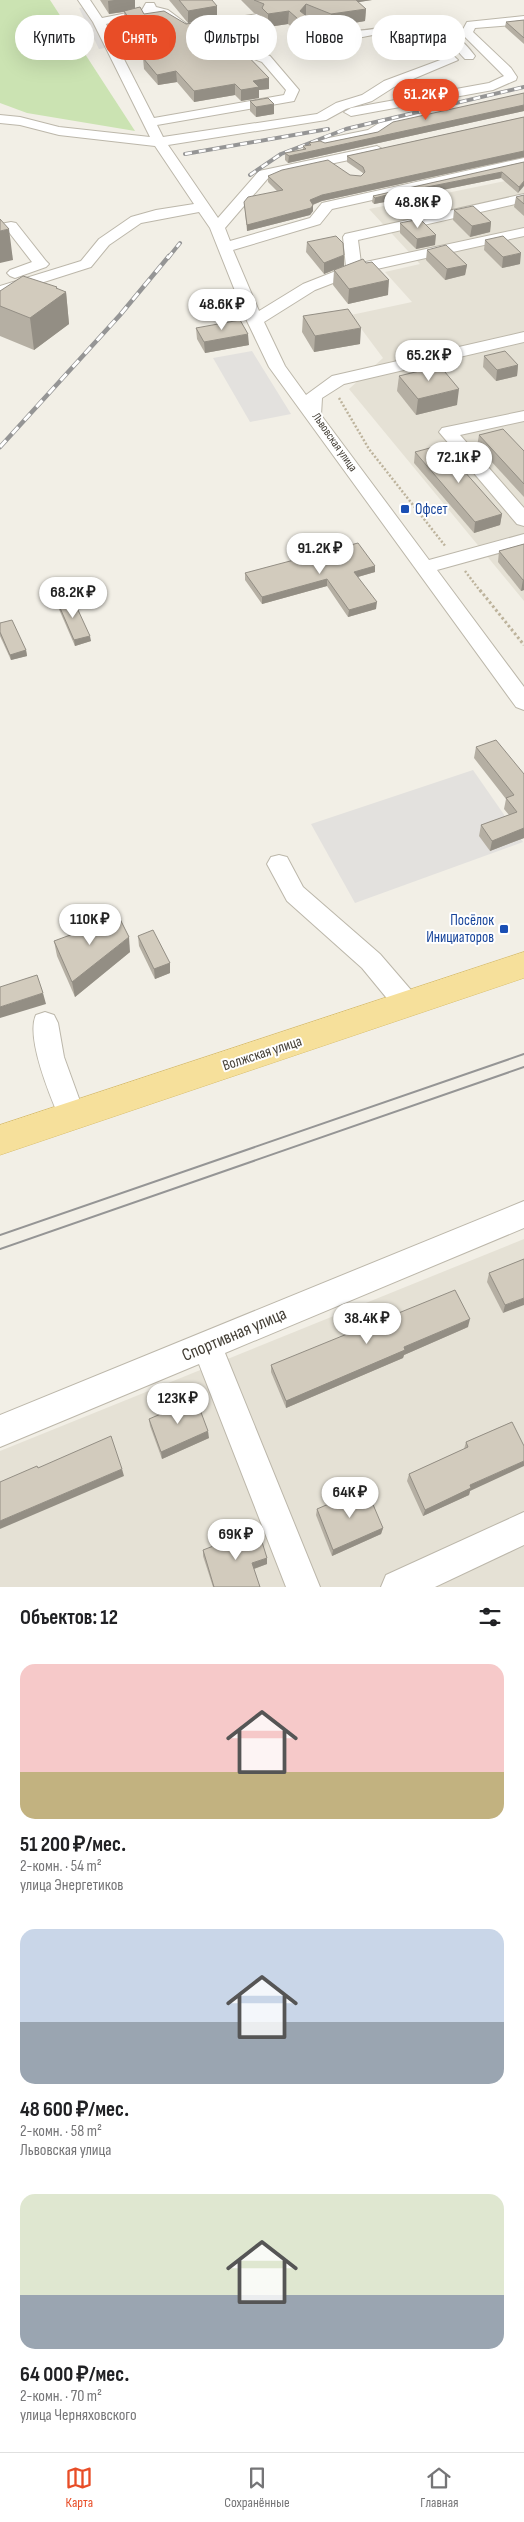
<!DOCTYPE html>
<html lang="ru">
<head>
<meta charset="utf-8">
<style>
	body { margin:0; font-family:"Sofia Sans Condensed",sans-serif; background:#f2f2f2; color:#202124; height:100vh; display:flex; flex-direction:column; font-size:19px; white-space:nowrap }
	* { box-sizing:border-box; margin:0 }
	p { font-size:16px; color:#757577 }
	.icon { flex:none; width:28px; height:28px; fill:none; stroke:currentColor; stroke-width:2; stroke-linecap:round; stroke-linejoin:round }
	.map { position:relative; height:1587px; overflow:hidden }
	.panel { display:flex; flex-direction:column; background:#fff; flex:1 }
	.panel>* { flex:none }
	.banner { position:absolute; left:15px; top:15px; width:495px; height:45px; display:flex; gap:10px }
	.price { position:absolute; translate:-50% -42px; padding:0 11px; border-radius:18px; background:#fff; color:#222; font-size:16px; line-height:32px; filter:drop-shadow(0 1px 2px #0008) }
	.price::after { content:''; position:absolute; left:50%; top:30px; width:15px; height:11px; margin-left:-8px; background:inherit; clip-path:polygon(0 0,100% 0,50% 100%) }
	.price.current { background:#e84d27; color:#fff }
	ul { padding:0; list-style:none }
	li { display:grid; align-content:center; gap:10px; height:265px; padding:0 20px }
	li span { display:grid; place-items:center; height:155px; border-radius:15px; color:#555 }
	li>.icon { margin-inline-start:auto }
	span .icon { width:90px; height:90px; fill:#fffc; stroke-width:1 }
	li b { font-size:21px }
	h2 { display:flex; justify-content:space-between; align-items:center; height:60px; padding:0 20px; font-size:21px }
	.tag { padding:0 18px; border-radius:22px; background:#fff; box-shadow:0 5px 20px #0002; font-size:18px; line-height:45px }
	.tag.current { background:#e84d27; color:#fff }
	.menu { display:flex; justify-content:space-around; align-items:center; height:70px; border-top:1px solid #e0e0e0; background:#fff; font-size:14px; color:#757577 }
	.menu a { display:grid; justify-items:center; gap:2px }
	.menu .current { color:#e84d27 }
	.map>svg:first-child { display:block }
</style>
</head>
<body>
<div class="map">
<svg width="524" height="1587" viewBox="0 0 524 1587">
	<rect width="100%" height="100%" fill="#f2efe6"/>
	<g fill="#e5e1d5">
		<polygon points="524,177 524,601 349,389 383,358 351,315 412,302 385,272 420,264 369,209"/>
		<polygon points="524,1239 524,1587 0,1587 0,1451"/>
	</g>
	<polygon fill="#cbe3b2" points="0,0 50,0 135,131 27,113 0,103"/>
	<g fill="#e3e1de">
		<polygon points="85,7 106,48 99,49 79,8"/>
		<polygon points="252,351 291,414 250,422 213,358"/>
		<polygon points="473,770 523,842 355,903 311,824"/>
	</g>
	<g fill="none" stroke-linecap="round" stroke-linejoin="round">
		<defs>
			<g id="minor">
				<polygon points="78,0 90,0 102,18 142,10 146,3 154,3 156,7 168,10 188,25 257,14 263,18 257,22 186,33 160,16 153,13 106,24 154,118 284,95 286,90 262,62 231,50 229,47 235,43 270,56 299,90 294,101 157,125 163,137 317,114 336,103 362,95 384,81 443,59 433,49 435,46 443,46 458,60 394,87 372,101 346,109 326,120 168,145 218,218 259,171 377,146 384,150 377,154 269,177 225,228 230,241 310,218 322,203 524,158 524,166 332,209 320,224 233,250 259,311 303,284 346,267 343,237 345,234 524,194 524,202 358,240 361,263 524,228 524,236 359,273 315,290 264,322 285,366 306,395 332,376 524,332 524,342 344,384 322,398 321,415 429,560 524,534 524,546 437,570 524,687 524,710 516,707 269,367 247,321 210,228 199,212 141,223 109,245 91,267 0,296 0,286 81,261 99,239 131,217 156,210 194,204 155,146 59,135 20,125 0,123 0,115 20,117 59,127 150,137 93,22"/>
				<polygon points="524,16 524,24 475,28 473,32 511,68 517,77 516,80 493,90 351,116 344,112 351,108 489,83 504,76 461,33 467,22"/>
				<path d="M307 18C320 22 329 31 343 31 397 33 434 0 475 56L473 59H465C456 50 448 38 436 33 406 19 370 42 338 38 325 37 314 31 303 25L301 22Z"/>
				<polygon points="423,112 430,116 428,119 393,126 377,136 324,147 317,143 319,140 368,130 384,120"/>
				<polygon points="11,222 16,223 46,261 49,264 46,267 15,278 10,276 7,273 10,270 32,262 8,231 0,233 0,224"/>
				<polygon points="524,411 524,421 460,435 524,508 524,526 517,524 439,432 442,428"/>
				<polygon points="279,855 287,857 303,887 380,954 417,997 421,1005 417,1013 408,1016 399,1013 362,968 287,901 267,864 271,857"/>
				<path d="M45 1012 54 1015 58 1023 64 1057 85 1115 82 1124 72 1127 62 1124C52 1101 25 1038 36 1015Z"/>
				<polygon points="524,1201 524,1228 225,1353 320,1587 286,1587 199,1364 0,1447 0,1415"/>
				<polygon points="524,1512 524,1545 435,1587 381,1587 386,1575"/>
			</g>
			<polygon id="major" points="524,952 524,978 0,1155 0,1125"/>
		</defs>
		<use href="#minor" stroke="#bcb7aa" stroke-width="2"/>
		<use href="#major" stroke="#d9be6d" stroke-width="1"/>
		<g stroke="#bdb39c" stroke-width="2.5" stroke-dasharray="2 2" stroke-linecap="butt">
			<polyline points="339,398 369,449 446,547"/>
			<polyline points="465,571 481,592"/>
		</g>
		<polyline stroke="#bdb39c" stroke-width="3" stroke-dasharray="2.5 2.5" stroke-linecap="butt" points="480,590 524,645"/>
		<use href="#minor" fill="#fff" fill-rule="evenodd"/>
		<use href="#major" fill="#f6e09b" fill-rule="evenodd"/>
		<g stroke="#959595" stroke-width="2">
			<polyline points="0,1235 524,1054"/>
			<polyline points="0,1249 524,1067"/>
		</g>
		<defs>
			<g id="rail-far1">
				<polyline points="185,154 328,129"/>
				<polyline points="250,175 281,154 346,129 524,87"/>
				<polyline points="168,258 180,243"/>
			</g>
			<polyline id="rail" points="0,447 120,315 169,256"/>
		</defs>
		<use href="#rail-far1" stroke="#959595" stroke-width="4"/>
		<use href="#rail" stroke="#959595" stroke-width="4.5"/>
		<use href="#rail-far1" stroke="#fff" stroke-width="2.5" stroke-dasharray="7" stroke-linecap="butt"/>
		<use href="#rail" stroke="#fff" stroke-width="3" stroke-dasharray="9" stroke-linecap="butt"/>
	</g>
	<g fill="#b5afa3">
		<polygon points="100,0 135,0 135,9 144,14 186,24 229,32 223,33 269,89 259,90 259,98 241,101 235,95 194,102 177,82 158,85 144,69 143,58 148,57 125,21 124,12 109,14"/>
		<polygon points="169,0 212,0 217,18 188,23"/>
		<polygon points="241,0 372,0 358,2 366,9 365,21 331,27 309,18 309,30 298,32 288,24 268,27 262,21 262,16 254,13"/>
		<polygon points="524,20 524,44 505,27 506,22"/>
		<polygon points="524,93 524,111 288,163 285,160 285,153 303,150 303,146 309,145 309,143 325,143 378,132"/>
		<polygon points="250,101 274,104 274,114 256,117 250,111"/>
		<polygon points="524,117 524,157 322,201 313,205 313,211 310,215 247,231 244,202 277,191 268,182 268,176 361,176 363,174 363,173 347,162 347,156"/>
		<polygon points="524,162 518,193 501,178 428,193 438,210 406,217 390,201 374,204 372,202 373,196"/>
		<polygon points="524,195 524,216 514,207 516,197"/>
		<polygon points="454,210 491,222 490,232 470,237 453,220"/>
		<polygon points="400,223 435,245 416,249 400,233"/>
		<polygon points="485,240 520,264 502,268 484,250"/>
		<polygon points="307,242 344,266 324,274 306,252"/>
		<polygon points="427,250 467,265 465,275 445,280 426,260"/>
		<polygon points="366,263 388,295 348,304 333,285 334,270"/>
		<polygon points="57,287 57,289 66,292 69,324 34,350 0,336 0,291"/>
		<polygon points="303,316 360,344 314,352 302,332"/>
		<polygon points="196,328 249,345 205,353 197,339"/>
		<polygon points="484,356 518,365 517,376 496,381 483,367"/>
		<polygon points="399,376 457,405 416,415 397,391"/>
		<polygon points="479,435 524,451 524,497 477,446"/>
		<polygon points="415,452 502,514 500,525 474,533 414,463"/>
		<polygon points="524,544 524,590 521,591 498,562 499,551"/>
		<polygon points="375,566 375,572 358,577 376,609 348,617 327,586 262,604 245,580 245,573"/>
		<polygon points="57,601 91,641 75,646 58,607"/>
		<polygon points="0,623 26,650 27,656 11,660 0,636"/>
		<polygon points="476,747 524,774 524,838 490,851 479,836 481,825 509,815 504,809 506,799 474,758"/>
		<polygon points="138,936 170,963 170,973 155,979 139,946"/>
		<polygon points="54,941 130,952 75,997 57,956"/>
		<polygon points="524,1259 503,1313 487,1282 489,1273"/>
		<polygon points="468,1327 404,1355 403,1358 286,1408 271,1372 271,1365"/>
		<polygon points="149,1419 209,1438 162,1459 150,1426"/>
		<polygon points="512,1422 470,1491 469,1495 423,1516 407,1481 409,1474 464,1449 466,1442"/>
		<polygon points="317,1509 383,1528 381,1534 332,1556 316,1515"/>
		<polygon points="203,1550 267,1564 254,1569 260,1587 213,1587 203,1556"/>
	</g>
	<g fill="#938e84">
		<polygon points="114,0 135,0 135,10 109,14 108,1"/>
		<polygon points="347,0 372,0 347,4"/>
		<polygon points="306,4 306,16 309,18 309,30 298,32 298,19 300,11"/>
		<polygon points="217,6 217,18 188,23 188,11"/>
		<polygon points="366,9 365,21 331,27 331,14"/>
		<polygon points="289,11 288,24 268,27 268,14"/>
		<polygon points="229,22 229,32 216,34 216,24"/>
		<polygon points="176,71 177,82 158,85 157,75"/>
		<polygon points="269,78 269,89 259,90 259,98 241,101 241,90 253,81"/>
		<polygon points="235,84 235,95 194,102 194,91"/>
		<polygon points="274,104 274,114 256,117 256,107"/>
		<polygon points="524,105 524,111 288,163 289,156"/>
		<polygon points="524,151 524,157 322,201 309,206 310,200 322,195"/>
		<polygon points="502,172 501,178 422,194 422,188"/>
		<polygon points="524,181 524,186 518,193 519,187"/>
		<polygon points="390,194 390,201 374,204 375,198"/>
		<polygon points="439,203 438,210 406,217 407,210"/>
		<polygon points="313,205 313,211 310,215 247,231 247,225"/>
		<polygon points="491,222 490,232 470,237 472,226"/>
		<polygon points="9,229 13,260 0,263 0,231"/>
		<polygon points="436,235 435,245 416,249 417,239"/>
		<polygon points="521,253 520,264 502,268 503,257"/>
		<polygon points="344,255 344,266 324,274 324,263"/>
		<polygon points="467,265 465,275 445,280 447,269"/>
		<polygon points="389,280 388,295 348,304 349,289"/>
		<polygon points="57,287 58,297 66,292 69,324 34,350 30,318"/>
		<polygon points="361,328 360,344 314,352 315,336"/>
		<polygon points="248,334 249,345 205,353 204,342"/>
		<polygon points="518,365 517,376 496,381 497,370"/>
		<polygon points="459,389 457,405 416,415 418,399"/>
		<polygon points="502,514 500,525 474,533 475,522"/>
		<polygon points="375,566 375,572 354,578 354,572"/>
		<polygon points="327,579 327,586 262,604 262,597"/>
		<polygon points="523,580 524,580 524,590 521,591"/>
		<polygon points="377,602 376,609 348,617 349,610"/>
		<polygon points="90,636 91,641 75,646 74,640"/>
		<polygon points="26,650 27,656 11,660 10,655"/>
		<polygon points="524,828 524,838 490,851 492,841"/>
		<polygon points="129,937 130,952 75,997 72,982"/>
		<polygon points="170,963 170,973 155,979 154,969"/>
		<polygon points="43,993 46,1004 0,1018 0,1007"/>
		<polygon points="524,1298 524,1305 503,1313 505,1305"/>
		<polygon points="470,1319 468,1327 404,1355 403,1358 286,1408 286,1401 404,1347"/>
		<polygon points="208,1431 209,1438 162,1459 161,1452"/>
		<polygon points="524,1461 524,1466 470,1491 469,1495 423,1516 425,1510 470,1485"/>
		<polygon points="122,1469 124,1476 0,1529 0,1521"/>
		<polygon points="383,1528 381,1534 332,1556 333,1550"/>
		<polygon points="267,1558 267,1564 253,1569 252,1563"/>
	</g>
	<g fill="#d2cbbd" stroke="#938e84">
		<polygon points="179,0 212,0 217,6 188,11"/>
		<polygon points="254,0 356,0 366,9 331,14 306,4 300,11 309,18 298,19 289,11 268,14 262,8 264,4"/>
		<polygon points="140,7 144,14 164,11 186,24 226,18 229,22 216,24 229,41 235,43 269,78 253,81 259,87 241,90 235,84 194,91 176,71 157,75 143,58 154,56 124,11"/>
		<polygon points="524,20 524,38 506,22"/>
		<polygon points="524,93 524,105 289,156 285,153 306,149 303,146 311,145 309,143 320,141 325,143 378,132 393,122"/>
		<polygon points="268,98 274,104 256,107 250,101"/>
		<polygon points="524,117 524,151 322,195 310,200 313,205 311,208 247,225 244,202 248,197 283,190 268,176 282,170 328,160 350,175 361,176 365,172 363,167 347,156"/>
		<polygon points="524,162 524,181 519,187 502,172 422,188 439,203 407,210 390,194 375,198 373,196"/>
		<polygon points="524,195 524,204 516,197"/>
		<polygon points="473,206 491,222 472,226 454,210"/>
		<polygon points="0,219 9,229 0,231"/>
		<polygon points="420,219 436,235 417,239 400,223"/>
		<polygon points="336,236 343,243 344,255 324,263 307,242"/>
		<polygon points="503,236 521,253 503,257 485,240"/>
		<polygon points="446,245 467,265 447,269 427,250"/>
		<polygon points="363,259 366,263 372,262 389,280 349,289 334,270"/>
		<polygon points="23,276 57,287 56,288 66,292 30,318 0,306 0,291"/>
		<polygon points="348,309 361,328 315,336 303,316"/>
		<polygon points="240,320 248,334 204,342 196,328"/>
		<polygon points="505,351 518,365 497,370 484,356"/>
		<polygon points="440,366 459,389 418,399 399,376"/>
		<polygon points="503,429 524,451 524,484 479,435"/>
		<polygon points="441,445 502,514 475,522 415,452"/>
		<polygon points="358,543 375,566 354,572 377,602 349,610 327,579 262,597 245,573"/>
		<polygon points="524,544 524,580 523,580 499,551"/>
		<polygon points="72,597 90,636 74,640 57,601"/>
		<polygon points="12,620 26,650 10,655 0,632 0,623"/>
		<polygon points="496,740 524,774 524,828 492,841 481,825 517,812 506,798 514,795 476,747"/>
		<polygon points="119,917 129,937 72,982 54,941"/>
		<polygon points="153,930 170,963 154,969 138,936"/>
		<polygon points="37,975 43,993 0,1007 0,987"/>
		<polygon points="524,1259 524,1298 505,1305 489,1273"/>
		<polygon points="455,1290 470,1319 404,1347 405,1350 286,1401 271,1365"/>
		<polygon points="196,1399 208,1431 161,1452 149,1419"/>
		<polygon points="512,1422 524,1446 524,1461 470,1485 471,1488 425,1510 409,1474 468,1447 466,1442"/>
		<polygon points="111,1436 122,1469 0,1521 0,1482 37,1466 38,1468"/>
		<polygon points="366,1488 383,1528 333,1550 317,1509"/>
		<polygon points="258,1529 267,1558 252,1563 260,1587 214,1587 203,1550"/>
	</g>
	<g fill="#1a4fb4" stroke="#fff" stroke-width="2">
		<rect x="400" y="504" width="10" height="10" rx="2.5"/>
		<rect x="499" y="924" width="10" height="10" rx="2.5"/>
	</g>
	<g text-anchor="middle" stroke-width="4" stroke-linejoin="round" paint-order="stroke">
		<g font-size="12" fill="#443f36" stroke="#fff">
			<text transform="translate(335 442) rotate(55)" y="4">Львовская улица</text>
		</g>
		<g font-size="15" fill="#164399" stroke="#fff" text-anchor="start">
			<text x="415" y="514">Офсет</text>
			<text x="494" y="925" text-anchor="end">Посёлок<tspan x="494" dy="17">Инициаторов</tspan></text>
		</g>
		<g font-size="15" fill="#443f36" stroke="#fff">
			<text transform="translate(262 1053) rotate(-18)" y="5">Волжская улица</text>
		</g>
		<g font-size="18" fill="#443f36" stroke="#fff">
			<text transform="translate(234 1334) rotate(-23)" y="6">Спортивная улица</text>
		</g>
	</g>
</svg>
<b class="price current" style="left:426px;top:121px">51.2K ₽</b>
<b class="price" style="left:418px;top:229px">48.8K ₽</b>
<b class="price" style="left:222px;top:331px">48.6K ₽</b>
<b class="price" style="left:429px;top:382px">65.2K ₽</b>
<b class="price" style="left:459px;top:484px">72.1K ₽</b>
<b class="price" style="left:320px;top:575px">91.2K ₽</b>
<b class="price" style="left:73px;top:619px">68.2K ₽</b>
<b class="price" style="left:90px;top:946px">110K ₽</b>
<b class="price" style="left:367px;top:1345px">38.4K ₽</b>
<b class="price" style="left:178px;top:1425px">123K ₽</b>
<b class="price" style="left:350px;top:1519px">64K ₽</b>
<b class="price" style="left:236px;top:1561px">69K ₽</b>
<div class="banner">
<a class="tag">Купить</a>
<a class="tag current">Снять</a>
<a class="tag">Фильтры</a>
<a class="tag">Новое</a>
<a class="tag">Квартира</a>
</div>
</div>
<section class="panel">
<h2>Объектов: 12<svg class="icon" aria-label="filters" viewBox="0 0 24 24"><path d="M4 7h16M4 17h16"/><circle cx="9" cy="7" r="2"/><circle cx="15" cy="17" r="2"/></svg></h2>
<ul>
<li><span style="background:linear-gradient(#f6c9c9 70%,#c2b280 0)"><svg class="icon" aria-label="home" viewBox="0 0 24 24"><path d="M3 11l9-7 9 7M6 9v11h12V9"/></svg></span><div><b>51 200 ₽/мес.</b><p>2-комн. · 54 m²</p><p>улица Энергетиков</p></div></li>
<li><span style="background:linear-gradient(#c9d6e8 60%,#9aa5b1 0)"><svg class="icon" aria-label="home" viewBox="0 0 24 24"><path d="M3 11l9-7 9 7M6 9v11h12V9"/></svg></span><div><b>48 600 ₽/мес.</b><p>2-комн. · 58 m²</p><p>Львовская улица</p></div></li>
<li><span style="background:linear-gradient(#dfe7d0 65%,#9aa5b1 0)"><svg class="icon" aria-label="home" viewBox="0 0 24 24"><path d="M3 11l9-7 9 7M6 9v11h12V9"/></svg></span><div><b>64 000 ₽/мес.</b><p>2-комн. · 70 m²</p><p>улица Черняховского</p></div></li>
</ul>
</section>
<nav class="menu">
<a class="current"><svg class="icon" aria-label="map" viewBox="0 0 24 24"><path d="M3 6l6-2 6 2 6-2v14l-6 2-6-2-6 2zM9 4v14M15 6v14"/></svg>Карта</a>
<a><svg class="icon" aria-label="saved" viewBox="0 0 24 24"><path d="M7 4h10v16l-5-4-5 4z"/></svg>Сохранённые</a>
<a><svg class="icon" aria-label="home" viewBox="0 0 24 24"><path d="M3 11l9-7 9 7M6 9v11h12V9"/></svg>Главная</a>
</nav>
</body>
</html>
